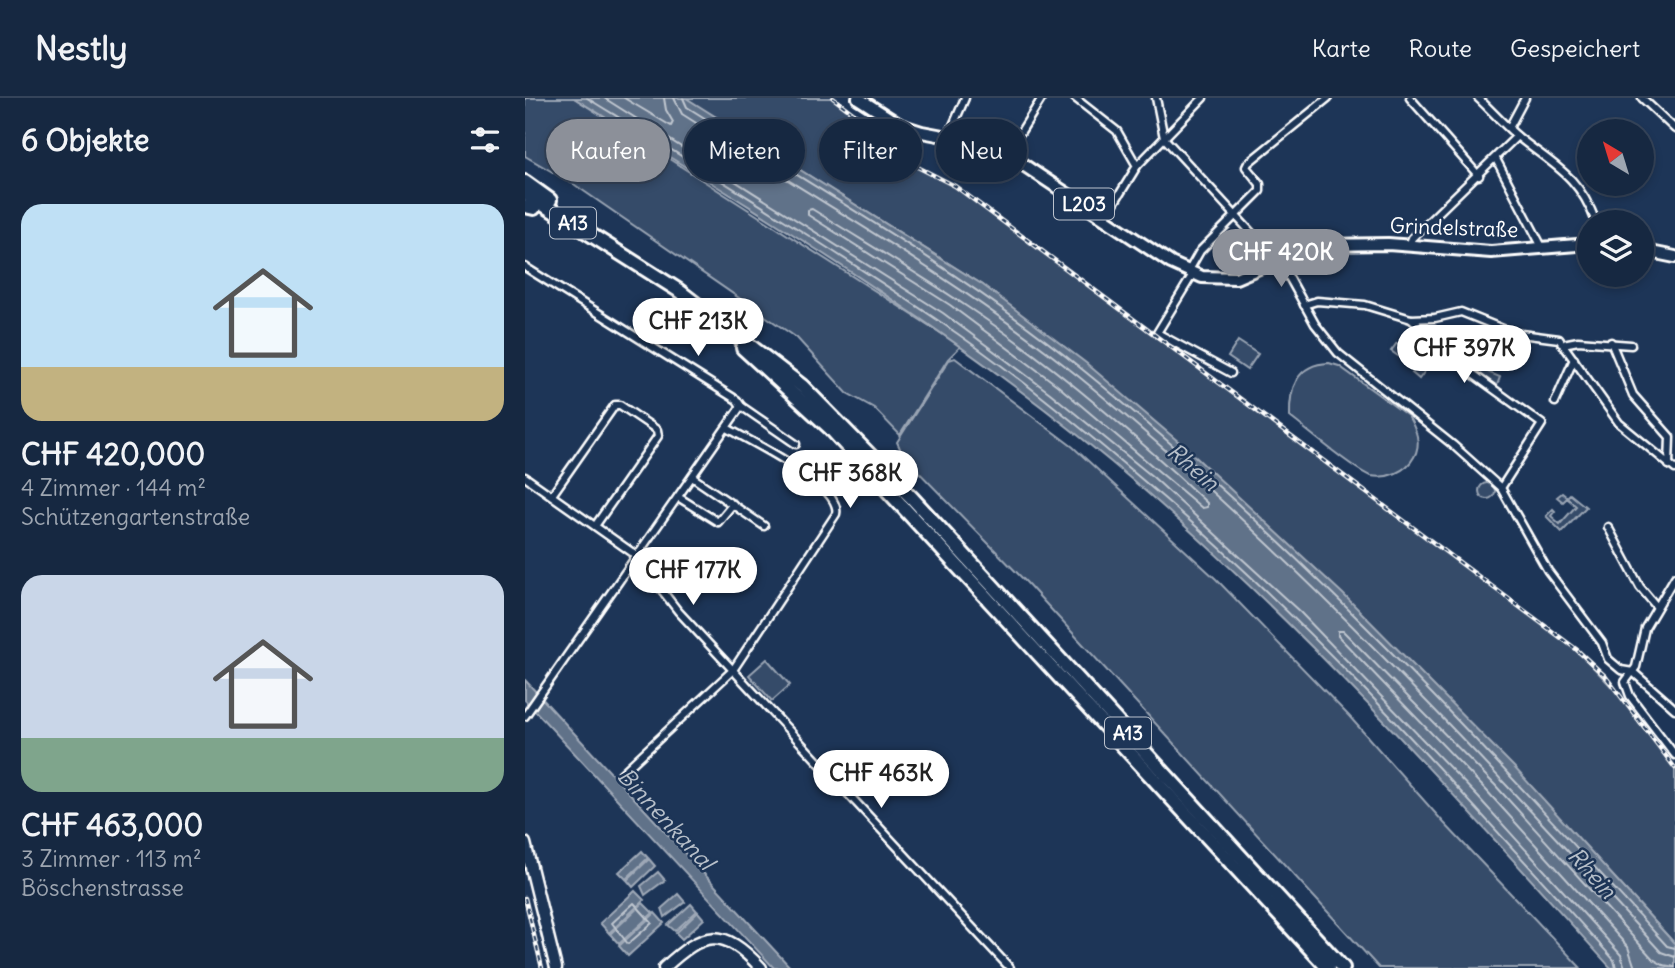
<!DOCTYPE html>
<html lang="de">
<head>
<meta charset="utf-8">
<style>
	body { margin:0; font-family:Delius,sans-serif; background:#23344c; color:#f1f3f6; height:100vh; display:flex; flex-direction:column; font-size:26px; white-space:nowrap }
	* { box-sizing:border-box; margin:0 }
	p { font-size:23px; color:#9ea6b1 }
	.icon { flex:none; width:38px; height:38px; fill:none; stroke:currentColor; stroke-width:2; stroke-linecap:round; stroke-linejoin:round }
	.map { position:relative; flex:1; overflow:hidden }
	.sheet { display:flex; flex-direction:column; background:#162841; width:525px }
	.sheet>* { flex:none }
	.hud { position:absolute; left:21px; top:21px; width:665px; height:63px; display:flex; gap:14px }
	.needle { width:46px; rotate:322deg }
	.buttons { position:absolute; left:1052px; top:21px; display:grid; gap:14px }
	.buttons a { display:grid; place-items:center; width:77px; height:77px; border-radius:50%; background:#162841; box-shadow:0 4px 10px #0003,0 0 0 2px #35445a; font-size:35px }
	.price { position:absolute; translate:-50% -60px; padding:0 16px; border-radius:24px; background:#fff; color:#222; font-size:23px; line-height:46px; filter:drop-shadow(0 2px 4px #0008) }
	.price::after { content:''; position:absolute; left:50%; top:42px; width:21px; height:16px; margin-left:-10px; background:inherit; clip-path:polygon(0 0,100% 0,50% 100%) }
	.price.active { background:#8c9099; color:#fff }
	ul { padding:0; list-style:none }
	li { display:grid; align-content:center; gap:14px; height:371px; padding:0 21px }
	li span { display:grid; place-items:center; height:217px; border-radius:21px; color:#555 }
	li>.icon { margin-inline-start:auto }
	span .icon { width:126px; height:126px; fill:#fffc; stroke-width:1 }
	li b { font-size:30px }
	h2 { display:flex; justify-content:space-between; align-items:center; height:84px; padding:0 21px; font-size:30px }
	.pill { padding:0 24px; border-radius:32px; background:#162841; box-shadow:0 4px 10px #0003,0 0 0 2px #35445a; font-size:24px; line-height:63px }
	.pill.active { background:#8c9099; color:#fff }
	header { display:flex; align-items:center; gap:42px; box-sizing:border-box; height:98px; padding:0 35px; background:#162841; border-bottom:2px solid #35445a }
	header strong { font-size:33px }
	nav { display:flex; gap:38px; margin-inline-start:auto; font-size:24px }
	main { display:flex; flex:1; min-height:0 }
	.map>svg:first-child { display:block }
</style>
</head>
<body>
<header>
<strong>Nestly</strong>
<nav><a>Karte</a><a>Route</a><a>Gespeichert</a></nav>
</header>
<main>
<section class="sheet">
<h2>6 Objekte<svg class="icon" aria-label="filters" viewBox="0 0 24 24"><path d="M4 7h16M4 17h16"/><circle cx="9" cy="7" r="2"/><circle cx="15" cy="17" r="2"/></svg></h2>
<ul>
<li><span style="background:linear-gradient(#bfe0f5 75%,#c2b280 0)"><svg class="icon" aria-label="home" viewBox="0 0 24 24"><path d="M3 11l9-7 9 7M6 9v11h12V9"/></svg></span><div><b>CHF 420,000</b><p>4 Zimmer · 144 m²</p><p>Schützengartenstraße</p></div></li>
<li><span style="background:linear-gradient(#c9d6e8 75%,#7fa58c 0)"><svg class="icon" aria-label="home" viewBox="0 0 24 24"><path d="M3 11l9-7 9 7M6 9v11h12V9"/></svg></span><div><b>CHF 463,000</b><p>3 Zimmer · 113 m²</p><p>Böschenstrasse</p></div></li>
</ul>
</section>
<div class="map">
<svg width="1150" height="870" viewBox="0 0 1150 870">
	<rect width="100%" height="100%" fill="#1d3557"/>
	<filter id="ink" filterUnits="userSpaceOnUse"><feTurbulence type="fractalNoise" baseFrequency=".0143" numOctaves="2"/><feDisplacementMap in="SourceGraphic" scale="14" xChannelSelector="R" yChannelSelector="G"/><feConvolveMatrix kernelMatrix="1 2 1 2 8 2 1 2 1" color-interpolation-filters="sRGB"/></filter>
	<g filter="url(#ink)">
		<g fill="#364b69" stroke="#9aa5b4" stroke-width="2">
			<polygon points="0,0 49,0 436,248 423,261 375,337 349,310 322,295 272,240 50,87 0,58"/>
			<polygon points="160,0 308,0 333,19 363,54 430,88 1051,551 1099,602 1150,670 1150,846 1063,751 458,187"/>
			<polygon points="713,243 733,256 722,272 703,259"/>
			<polygon points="872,245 903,269 894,281 887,275 893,267 877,254 873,258 866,253"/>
			<polygon points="951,257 954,258 950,269 975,279 971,290 945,271"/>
			<polygon points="430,260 548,349 691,481 824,618 919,725 1056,870 854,870 502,485 379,359 372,344 424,262"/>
			<path d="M804 265 814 268 883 318C891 331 897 345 889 359 881 374 862 381 846 378 831 374 781 331 765 319 764 291 771 266 804 265Z"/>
			<circle cx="962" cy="393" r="8"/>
			<polygon points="1037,395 1042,399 1045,396 1061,409 1037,434 1021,418 1028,411 1030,413 1026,418 1035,426 1051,408 1042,400 1038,404 1032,399"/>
			<polygon points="242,561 265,587 247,603 224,577"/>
		</g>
		<g fill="#617289" stroke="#a0aab8" stroke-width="2">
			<path d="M49 0H161L458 187 561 265 661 350 818 496 989 669 1150 846V870H1086C936 704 787 537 618 391 443 240 245 121 49 0Z"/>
			<polygon points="0,582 266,870 249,870 0,602"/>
			<polygon points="117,753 123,760 101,781 94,774"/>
			<polygon points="124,761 130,768 108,789 102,782"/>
			<polygon points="133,774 140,782 120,797 116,788"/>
			<polygon points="110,793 119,802 84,835 75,825"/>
			<polygon points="153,796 160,804 140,819 137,810"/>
			<polygon points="118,805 128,815 94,846 85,836"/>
			<polygon points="166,806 172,813 150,833 143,827"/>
			<polygon points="173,814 179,821 157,841 151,835"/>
			<polygon points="130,815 139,825 103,858 94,848"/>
		</g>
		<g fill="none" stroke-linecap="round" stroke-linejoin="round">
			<g stroke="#c0c7d0" stroke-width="2">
				<path d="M62 0C179 72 297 144 411 221 484 270 553 327 620 384 790 527 939 697 1089 862L1091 870"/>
				<polyline points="79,0 418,215 525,295 628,379 775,514 953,699 1096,857 1100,870"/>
				<polyline points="99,0 146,28 148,24 141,12 139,0"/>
				<path d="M149 0 157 16C290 101 430 179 553 278 765 451 951 653 1136 854L1150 859"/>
				<path d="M158 0 162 9C296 93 435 172 558 272 771 444 958 646 1142 848L1150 850"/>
				<path d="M287 111C338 143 391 174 441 208 527 265 607 334 682 405V409L677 410 532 287 425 207 283 117V112Z"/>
				<polygon points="109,805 127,825 103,846 87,825"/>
				<polyline points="1110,870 1103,849 961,692 813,538 813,533 818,533 970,687 1128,861 1138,867 1150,869"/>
			</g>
			<defs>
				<g id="street">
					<polyline points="550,0 592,33 612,68"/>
					<polyline points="631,0 639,40"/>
					<polyline points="885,0 954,78"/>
					<path d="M953 0C966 12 978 26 992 38 1029 68 1053 76 1071 124"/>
					<polyline points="1117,0 1150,31"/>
					<polyline points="984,30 1000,0"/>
					<polyline points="423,39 440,0"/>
					<polyline points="639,40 759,170 790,226 813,255 928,347 976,390 1023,473 1077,545 1083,561 1096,572 1108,574"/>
					<polyline points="482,56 517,0"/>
					<polyline points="971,61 1017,149"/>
					<polyline points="580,120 612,68 678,0"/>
					<polyline points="884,148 887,140 992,38"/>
					<polyline points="0,169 212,302 216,308 271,346"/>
					<polyline points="663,174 675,153 735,93 735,86 721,69 723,65 803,0"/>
					<polyline points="668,176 632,235 706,275"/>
					<polyline points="779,207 792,203 840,207 886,221 910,220 936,214 988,235 1034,241 1094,325 1150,371"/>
					<polyline points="886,221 945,274 1017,326 976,390"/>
					<polyline points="1086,244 1108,297 1145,339 1144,367"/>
					<polyline points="1038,246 1053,243 1106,247"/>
					<polyline points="1030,304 1049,261"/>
					<polyline points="0,379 108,455 153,513 485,870"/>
					<polyline points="167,379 239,428"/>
					<polyline points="27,397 90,307 95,307 132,332 133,338 70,428"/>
					<polyline points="153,399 193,424 208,406"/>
					<polyline points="1083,429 1115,489 1131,508"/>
					<polyline points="1150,479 1120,530 1111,569 1100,584 1105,598 1150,657"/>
					<polyline points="1108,574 1150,611"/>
					<polyline points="0,618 216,308"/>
					<path d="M96 676 208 572 311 416C318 388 225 343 202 330"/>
				</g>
				<g id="secondary">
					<polyline points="0,745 31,870"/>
					<path d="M139 870C179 833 197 828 236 870"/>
				</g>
				<g id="primary">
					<polyline points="333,0 375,27 397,34 450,44 482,56 646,165 677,179 711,180 778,151 797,147 863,146 966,154 1064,146"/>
					<polyline points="1116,152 1150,159"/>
				</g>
				<g id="highway">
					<polyline points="0,84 25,102"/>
					<polyline points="0,95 153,192 277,288 388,401 818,870"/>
					<polyline points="0,108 9,110"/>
					<polyline points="218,250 304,329 803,870"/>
				</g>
			</defs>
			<use href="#street" stroke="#fff" stroke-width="11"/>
			<use href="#secondary" stroke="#fff" stroke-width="15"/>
			<use href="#primary" stroke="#fff" stroke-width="16"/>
			<use href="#highway" stroke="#fff" stroke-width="18"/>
			<use href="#street" stroke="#1d3557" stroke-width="6"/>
			<use href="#secondary" stroke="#1d3557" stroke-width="10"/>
			<use href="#primary" stroke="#1d3557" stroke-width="10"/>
			<use href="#highway" stroke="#1d3557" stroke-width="12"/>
			<defs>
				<g id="rail">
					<polyline points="308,0 333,19 363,54 430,88 1051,551 1081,579 1150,670"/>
					<polyline points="0,800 17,870"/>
				</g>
			</defs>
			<use href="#rail" stroke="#fff" stroke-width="4.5"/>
			<use href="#rail" stroke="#1d3557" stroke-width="2" stroke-dasharray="5" stroke-linecap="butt"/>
		</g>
	</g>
	<g text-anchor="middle" stroke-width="5" stroke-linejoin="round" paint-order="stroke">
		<g fill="#1d3557" stroke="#bbc2cd" stroke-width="2">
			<rect x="529" y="90.5" width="60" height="31" rx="5"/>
			<rect x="25" y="109.5" width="46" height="31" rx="5"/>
			<rect x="580" y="619.5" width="46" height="31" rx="5"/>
		</g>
		<g font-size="19" font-weight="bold" fill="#fff">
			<text x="559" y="113">L203</text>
			<text x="48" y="132">A13</text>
			<text x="603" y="642">A13</text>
		</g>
		<g font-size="21" fill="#fff" stroke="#1d3557">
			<text transform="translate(929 130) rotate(2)" y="7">Grindelstraße</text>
		</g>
		<g font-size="23" font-style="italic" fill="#b8c0ca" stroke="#1d3557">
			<text transform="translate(668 369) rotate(41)" y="8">Rhein</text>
			<text transform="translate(141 721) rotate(47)" y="8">Binnenkanal</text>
			<text transform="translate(1067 775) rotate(48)" y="8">Rhein</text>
		</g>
	</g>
</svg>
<div class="buttons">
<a><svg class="needle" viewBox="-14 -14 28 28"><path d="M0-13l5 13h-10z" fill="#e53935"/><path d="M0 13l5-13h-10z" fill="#9ea6b1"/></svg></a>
<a><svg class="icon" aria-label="layers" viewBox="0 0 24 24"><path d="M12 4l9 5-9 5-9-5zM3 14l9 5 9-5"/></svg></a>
</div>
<b class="price active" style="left:756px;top:191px">CHF 420K</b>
<b class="price" style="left:173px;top:260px">CHF 213K</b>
<b class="price" style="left:939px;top:287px">CHF 397K</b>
<b class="price" style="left:325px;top:412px">CHF 368K</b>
<b class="price" style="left:168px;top:509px">CHF 177K</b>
<b class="price" style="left:356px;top:712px">CHF 463K</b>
<div class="hud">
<a class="pill active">Kaufen</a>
<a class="pill">Mieten</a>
<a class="pill">Filter</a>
<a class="pill">Neu</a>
</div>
</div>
</main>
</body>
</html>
